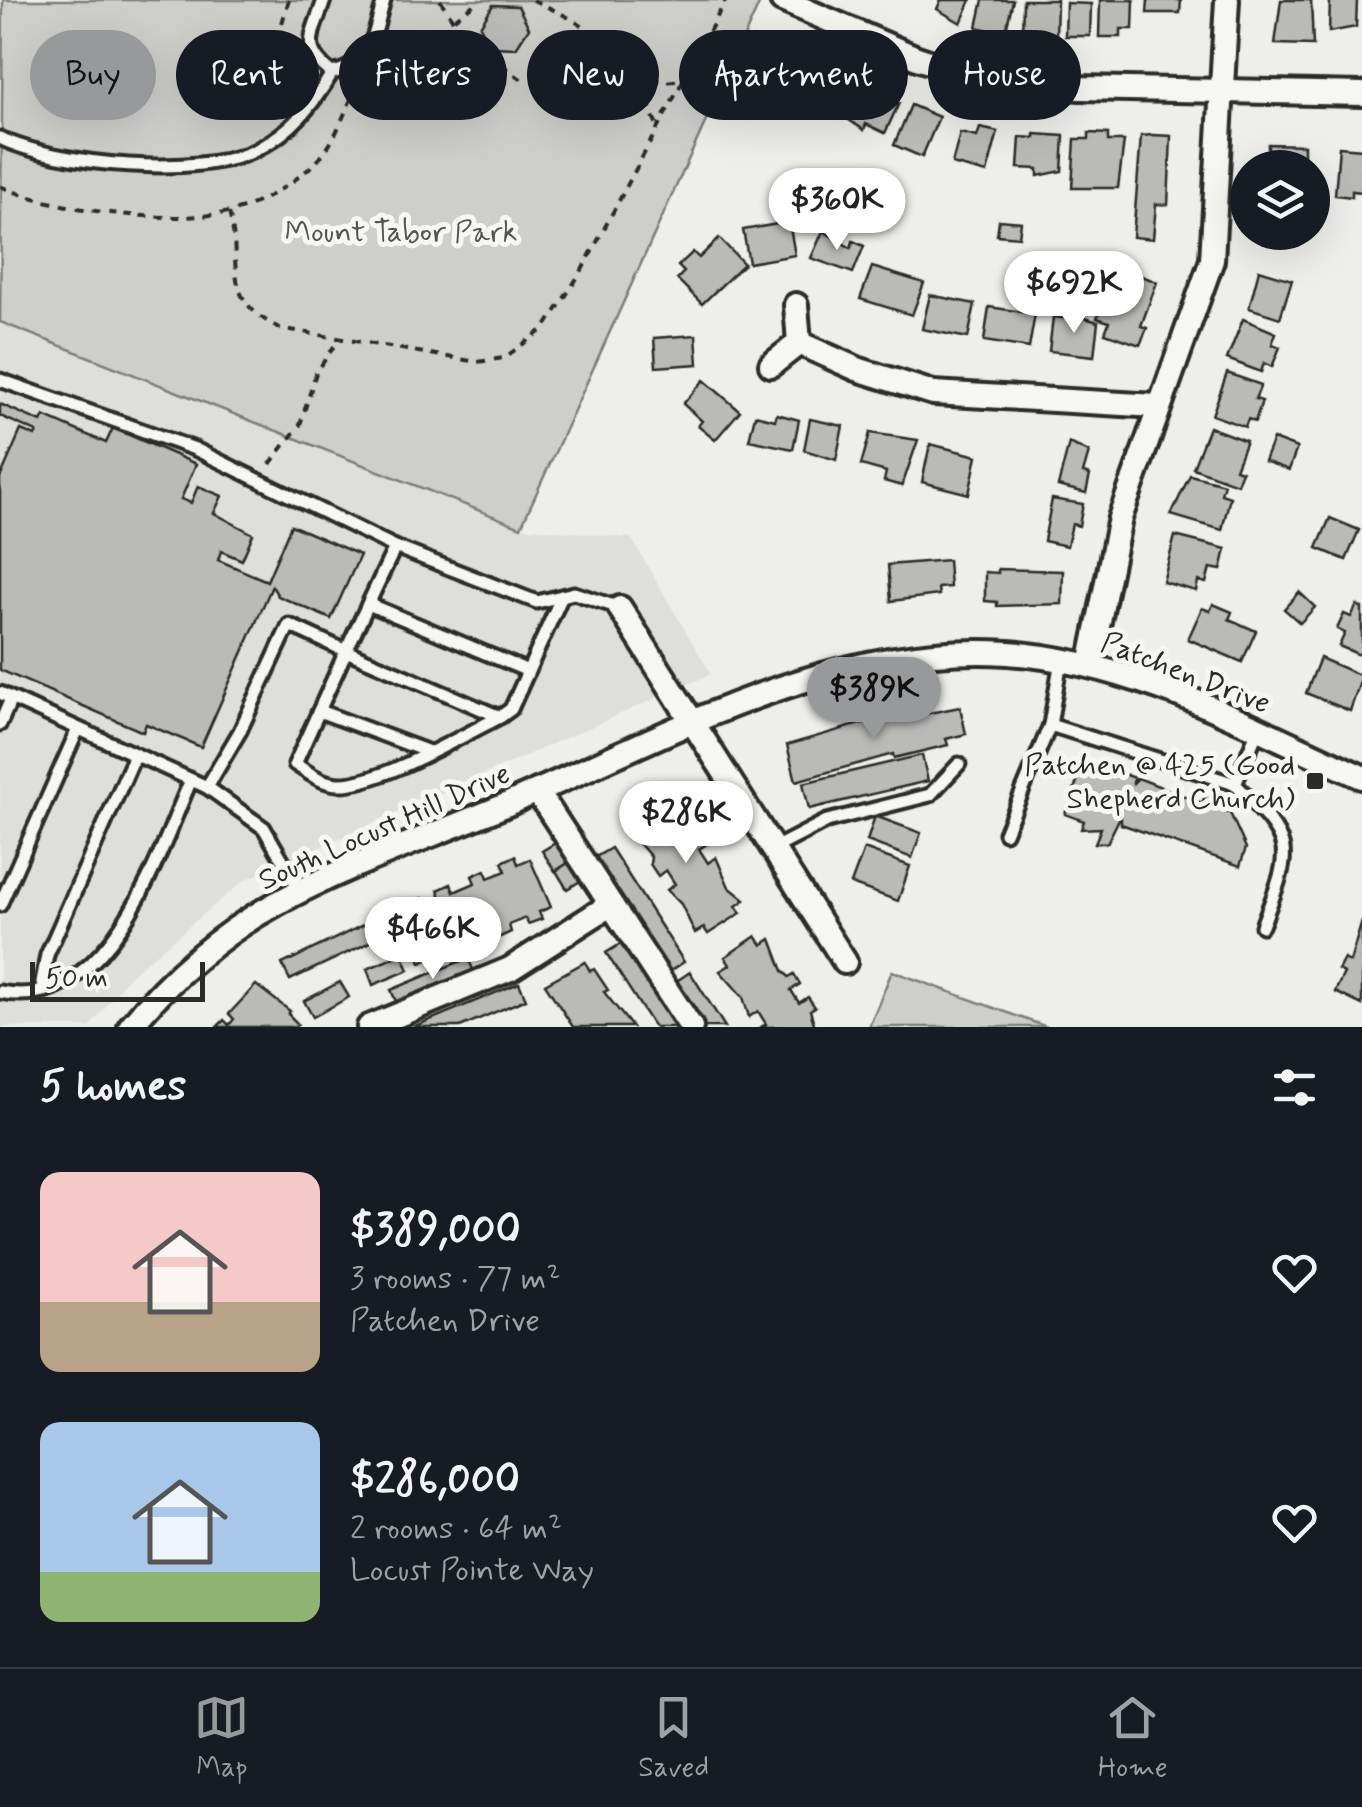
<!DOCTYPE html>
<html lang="en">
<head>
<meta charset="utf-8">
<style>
	body { margin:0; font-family:Mynerve,sans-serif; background:#242831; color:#f1f3f6; height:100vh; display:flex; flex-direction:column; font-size:38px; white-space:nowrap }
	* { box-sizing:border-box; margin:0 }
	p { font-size:32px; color:#9ea1a6 }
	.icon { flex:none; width:55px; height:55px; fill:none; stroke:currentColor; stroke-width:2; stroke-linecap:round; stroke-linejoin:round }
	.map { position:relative; height:1027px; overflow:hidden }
	.panel { display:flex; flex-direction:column; background:#171b24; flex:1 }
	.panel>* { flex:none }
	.banner { position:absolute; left:30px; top:30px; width:1302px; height:90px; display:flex; gap:20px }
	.fabs { position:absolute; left:1230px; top:150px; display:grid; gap:20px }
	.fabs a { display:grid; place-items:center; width:100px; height:100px; border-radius:50%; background:#171b24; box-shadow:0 10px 40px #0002; font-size:50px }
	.scale { position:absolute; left:30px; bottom:25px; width:175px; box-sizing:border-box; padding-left:10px; border:5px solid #2b2b2b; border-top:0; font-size:28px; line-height:35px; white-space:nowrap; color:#2b2b2b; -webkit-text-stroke:8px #f6f6f2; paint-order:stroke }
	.price { position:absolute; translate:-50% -85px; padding:0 22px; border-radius:35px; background:#fff; color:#222; font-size:32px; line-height:65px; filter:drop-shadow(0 2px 5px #0008) }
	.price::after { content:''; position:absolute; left:50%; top:60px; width:30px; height:22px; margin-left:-15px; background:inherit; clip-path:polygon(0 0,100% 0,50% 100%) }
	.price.active { background:#98999b; color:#111 }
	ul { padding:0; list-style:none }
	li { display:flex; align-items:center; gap:30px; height:250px; padding:0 40px }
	li span { display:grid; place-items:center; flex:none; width:280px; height:200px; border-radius:20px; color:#555 }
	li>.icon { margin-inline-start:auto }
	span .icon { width:120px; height:120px; fill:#fffc; stroke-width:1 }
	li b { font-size:42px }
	h2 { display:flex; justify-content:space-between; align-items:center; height:120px; padding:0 40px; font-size:42px }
	.tag { padding:0 35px; border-radius:45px; background:#171b24; box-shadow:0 10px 40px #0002; font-size:35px; line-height:90px }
	.tag.active { background:#98999b; color:#111 }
	.tab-bar { display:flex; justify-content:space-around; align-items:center; height:140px; border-top:2px solid #363941; background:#171b24; font-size:28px; color:#9ea1a6 }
	.tab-bar a { display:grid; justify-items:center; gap:5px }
	.tab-bar .active { color:#98999b }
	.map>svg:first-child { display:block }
</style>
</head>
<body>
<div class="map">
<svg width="1362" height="1027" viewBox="0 0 1362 1027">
	<rect width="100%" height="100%" fill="#eeeeea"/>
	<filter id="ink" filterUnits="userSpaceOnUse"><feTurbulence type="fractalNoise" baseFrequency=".01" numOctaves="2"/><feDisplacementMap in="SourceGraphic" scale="20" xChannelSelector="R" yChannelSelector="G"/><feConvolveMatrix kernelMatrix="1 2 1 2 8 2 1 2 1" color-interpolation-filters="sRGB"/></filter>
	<g filter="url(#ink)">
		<polygon fill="#dededb" points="0,322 521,527 631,538 711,674 245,880 129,976 90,1027 0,1027"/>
		<g fill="#cececa" stroke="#7c7c7a" stroke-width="2.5">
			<polygon points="3,0 761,0 521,527 0,322"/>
			<polygon points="892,971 1047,1027 869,1027"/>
		</g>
		<g fill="#babab7" stroke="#2b2b2b" stroke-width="2.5">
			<polygon points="941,0 971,0 961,23 937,9"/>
			<polygon points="983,0 1013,0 1005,34 977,27"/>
			<polygon points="1023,0 1057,0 1056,38 1022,38"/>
			<polygon points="1100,0 1134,0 1133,29 1121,29 1121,37 1099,37"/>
			<polygon points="1148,0 1181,0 1180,13 1147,13"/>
			<polygon points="1281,0 1311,0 1313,45 1275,44"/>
			<polygon points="1330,0 1357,0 1356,27 1329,32"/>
			<polygon points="1066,3 1091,4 1090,36 1065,36"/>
			<polygon points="493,5 518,6 529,28 516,48 491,47 480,26"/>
			<polygon points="754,38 784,52 765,93 735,79"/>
			<polygon points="803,61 845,78 832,111 788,98"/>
			<polygon points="851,81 899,103 885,133 866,124 864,130 837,112"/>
			<polygon points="911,105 939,117 922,157 894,145"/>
			<polygon points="980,128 998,132 987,173 952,164 960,133 977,137"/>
			<polygon points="1089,133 1108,134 1108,141 1124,141 1118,188 1072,188 1075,139 1089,139"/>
			<polygon points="1035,134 1064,136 1062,171 1038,176 1038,169 1018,168 1020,137 1035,138"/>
			<polygon points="1153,135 1171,136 1168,205 1156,204 1153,239 1133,237 1141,136"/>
			<polygon points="1268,144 1304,145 1304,168 1268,168"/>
			<polygon points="1339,147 1362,149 1362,192 1352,191 1352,197 1335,195"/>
			<polygon points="999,220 1021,222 1019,237 997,235"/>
			<polygon points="789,222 795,255 749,263 743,230"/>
			<polygon points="823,231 851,248 853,241 864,246 853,273 811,258"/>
			<polygon points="719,238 744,264 702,304 677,279 684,272 678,266 693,252 699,258"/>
			<polygon points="872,267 924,283 912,315 860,299"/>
			<polygon points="1124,269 1157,282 1141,326 1147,328 1140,345 1105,333 1109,322 1097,318 1108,289 1115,292"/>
			<polygon points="1259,270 1292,280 1280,318 1249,308"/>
			<polygon points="930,295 975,304 968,338 922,329"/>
			<polygon points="989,307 1035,314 1029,348 984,341"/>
			<polygon points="1072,314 1098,322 1094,356 1049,351 1053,317 1072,319"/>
			<polygon points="1243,319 1276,333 1272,344 1280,347 1272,367 1264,363 1261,372 1227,359"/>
			<polygon points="696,335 698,364 656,367 654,338"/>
			<polygon points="1227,373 1261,385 1255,399 1262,401 1255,422 1248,419 1245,427 1212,415"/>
			<polygon points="704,380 740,411 715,440 698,426 702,421 683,404"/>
			<polygon points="0,404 41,422 44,416 106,443 113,428 196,464 181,499 191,503 198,486 222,496 214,513 253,534 242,560 221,551 218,560 267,581 291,525 360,555 331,619 278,596 272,586 201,747 146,724 143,732 0,670 0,478 21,430 35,436 37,432 0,416"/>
			<polygon points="777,414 799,420 793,449 749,440 755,415 775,420"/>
			<polygon points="810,419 843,426 836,460 804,450"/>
			<polygon points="1209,427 1246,441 1235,469 1242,471 1237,484 1193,468"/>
			<polygon points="870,433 918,440 902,486 884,481 886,472 861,465"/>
			<polygon points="1273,439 1297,448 1289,470 1264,461"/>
			<polygon points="1069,443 1089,452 1083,473 1090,475 1086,493 1058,486"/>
			<polygon points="930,444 977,456 969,494 922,482"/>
			<polygon points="1190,475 1224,484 1221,494 1230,497 1222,530 1171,515"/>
			<polygon points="1052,499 1083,504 1079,526 1072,524 1067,546 1044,541"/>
			<polygon points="1330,518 1359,530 1346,560 1317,548"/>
			<polygon points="1175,536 1226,549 1221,570 1210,568 1206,583 1198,581 1196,591 1163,582"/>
			<polygon points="948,560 950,587 938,588 939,595 891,601 888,565"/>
			<polygon points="998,569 1063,571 1062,604 997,606 997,602 985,601 985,572 998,573"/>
			<polygon points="1299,592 1315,607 1300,623 1284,609"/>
			<polygon points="1213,604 1232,612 1229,619 1256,631 1242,662 1188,639 1202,608 1210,611"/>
			<polygon points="1357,605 1362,608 1362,656 1339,646 1345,633 1337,629 1344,614 1351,617"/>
			<polygon points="1320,658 1362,676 1350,711 1306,693"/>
			<polygon points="960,707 966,734 946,739 948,745 894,758 893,754 796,781 787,745 887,716 888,721"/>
			<polygon points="922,755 928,781 809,809 803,783"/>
			<polygon points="1085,760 1135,778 1132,784 1138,778 1202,803 1208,789 1228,798 1223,810 1230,813 1246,848 1240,866 1121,824 1121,815 1107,843 1095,843 1101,828 1081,829 1084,821 1065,814"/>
			<polygon points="664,797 670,805 678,799 685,821 707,844 699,849 708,863 716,857 729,887 745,900 736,906 741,913 708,934 704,928 695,933 681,904 667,890 675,884 666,870 658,876 650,864 651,857 629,832 637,826 631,818"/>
			<polygon points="875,816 921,833 912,858 867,841"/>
			<polygon points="557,842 570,862 555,871 542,851"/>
			<polygon points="611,848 684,962 669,972 596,857"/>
			<polygon points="864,849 910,866 898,901 851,884"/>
			<polygon points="515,856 518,864 530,859 551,907 539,912 542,919 528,924 525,918 509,925 511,932 498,938 495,931 474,939 477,947 464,952 461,945 445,952 448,959 434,965 431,958 421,963 400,915 411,910 408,903 422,898 424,904 441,897 438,890 451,884 454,892 475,883 472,876 485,870 488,878 506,871 502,862"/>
			<polygon points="571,861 582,880 567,889 556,871"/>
			<polygon points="388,913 396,930 290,980 282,964"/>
			<polygon points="1362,921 1362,1005 1335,992 1344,973 1338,970 1344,959 1350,962"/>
			<polygon points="756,936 762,945 771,939 783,971 789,977 794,974 800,984 791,990 799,1003 808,997 815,1007 810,1010 815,1027 761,1027 766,1024 758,1011 749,1017 743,997 720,971 730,965 725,957"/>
			<polygon points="622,943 677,1027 654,1027 606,953"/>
			<polygon points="402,954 409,970 373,985 367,969"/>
			<polygon points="468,958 475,974 398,1006 391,990"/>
			<polygon points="585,962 590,971 594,969 608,990 604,992 632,1027 573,1027 545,984"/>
			<polygon points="690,972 725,1027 704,1027 675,982"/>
			<polygon points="340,982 349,997 313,1017 304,1001"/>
			<polygon points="519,983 526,999 460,1027 413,1027"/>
			<polygon points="256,985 290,1011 288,1014 298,1024 295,1027 217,1027 224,1020 229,1025 234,1019 229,1014"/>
		</g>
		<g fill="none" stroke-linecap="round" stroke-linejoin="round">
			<defs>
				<g id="lane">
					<path d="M324 0C313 35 299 48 332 73"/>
					<path d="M0 138C55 165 203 179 258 149 293 130 312 106 332 73 372 65 374 35 384 0"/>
					<polyline points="0,380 195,449 395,547 537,602 574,593 620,608"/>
					<polyline points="368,604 528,671"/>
					<polyline points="1061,660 1050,725 1235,784 1258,730"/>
					<polyline points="0,693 207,787 264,828 301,892"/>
					<polyline points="319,711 429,752"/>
					<path d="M500 717 346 651 295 764C309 773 321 783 338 784 377 786 463 735 500 717L511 709 562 596"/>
					<polyline points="0,724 11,699"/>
					<path d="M1235 784C1297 846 1292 847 1262 926"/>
					<polyline points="207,787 240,731 289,625 346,651 395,547"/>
					<polyline points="1005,833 1050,725"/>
					<polyline points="771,850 827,821 930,795 959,764"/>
					<polyline points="0,905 78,729"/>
					<polyline points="46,988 42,982 47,955 135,755"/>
					<path d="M0 992C110 1014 157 856 191 780"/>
				</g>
				<g id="street">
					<polyline points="782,0 917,58 987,81 1080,88 1362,94"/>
					<polyline points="799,343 857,369 933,393 1157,406"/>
					<polyline points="771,365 799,343 796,305"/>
					<polyline points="620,608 845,962"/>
					<polyline points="1090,665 1120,518 1212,260 1227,0"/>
					<polyline points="537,791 691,1027"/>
					<path d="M130 1027C170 977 223 932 279 902 351 863 433 836 508 804 667 736 830 641 1008 653 1135 662 1249 726 1362 777"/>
					<polyline points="369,1027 510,969 610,905"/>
				</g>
			</defs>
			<use href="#lane" stroke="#2b2b2b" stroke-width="19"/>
			<use href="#street" stroke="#2b2b2b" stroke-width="30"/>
			<g stroke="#2b2b2b" stroke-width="4" stroke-dasharray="8 8" stroke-linecap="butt">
				<polyline points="289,0 275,46 286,66 306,83"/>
				<polyline points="440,0 481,63 503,66 525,82"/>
				<path d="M533 0C549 8 569 16 583 27 611 49 643 92 683 79"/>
				<polyline points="635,72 658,128"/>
				<path d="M0 186C55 211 175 226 233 211 263 203 296 182 318 160 335 142 343 115 354 93L411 75 453 20 480 0"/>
				<path d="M229 213C244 265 218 297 279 328L477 362 504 358 545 328 581 272 726 0"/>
				<polyline points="270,464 300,425 316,373 339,339"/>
			</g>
			<use href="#lane" stroke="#f6f6f2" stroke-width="11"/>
			<use href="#street" stroke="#f6f6f2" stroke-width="22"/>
		</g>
	</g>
	<rect fill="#2b2b2b" stroke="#f6f6f2" stroke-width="4" x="1305" y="771" width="20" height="20" rx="5"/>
	<g text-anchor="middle" stroke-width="10" stroke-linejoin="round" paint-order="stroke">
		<g font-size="30" fill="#545453" stroke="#f6f6f2">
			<text x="401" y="241">Mount Tabor Park</text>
		</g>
		<g font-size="30" fill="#2b2b2b" stroke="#f6f6f2">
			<text transform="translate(1186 672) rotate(21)" y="10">Patchen Drive</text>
			<text transform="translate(384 826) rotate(-24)" y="10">South Locust Hill Drive</text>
		</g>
		<g font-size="30" fill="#2b2b2b" stroke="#f6f6f2" text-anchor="end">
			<text x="1295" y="774">Patchen @ 425 (Good<tspan x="1295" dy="34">Shepherd Church)</tspan></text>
		</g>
	</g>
</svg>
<div class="fabs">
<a><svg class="icon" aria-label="layers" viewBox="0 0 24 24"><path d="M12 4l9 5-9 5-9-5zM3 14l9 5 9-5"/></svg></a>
</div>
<div class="scale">50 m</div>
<b class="price" style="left:837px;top:253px">$360K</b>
<b class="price" style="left:1074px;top:336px">$692K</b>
<b class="price active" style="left:874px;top:742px">$389K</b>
<b class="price" style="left:686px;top:866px">$286K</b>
<b class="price" style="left:433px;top:982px">$466K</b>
<div class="banner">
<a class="tag active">Buy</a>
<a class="tag">Rent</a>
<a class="tag">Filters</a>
<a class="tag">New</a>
<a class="tag">Apartment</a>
<a class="tag">House</a>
</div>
</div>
<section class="panel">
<h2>5 homes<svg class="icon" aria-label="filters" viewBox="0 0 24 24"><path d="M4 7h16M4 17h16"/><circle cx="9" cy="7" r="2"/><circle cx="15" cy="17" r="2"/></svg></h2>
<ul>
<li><span style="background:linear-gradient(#f6c9c9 65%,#b9a48a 0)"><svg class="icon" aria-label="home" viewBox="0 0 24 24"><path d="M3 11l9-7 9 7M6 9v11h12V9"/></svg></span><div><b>$389,000</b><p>3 rooms · 77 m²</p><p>Patchen Drive</p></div><svg class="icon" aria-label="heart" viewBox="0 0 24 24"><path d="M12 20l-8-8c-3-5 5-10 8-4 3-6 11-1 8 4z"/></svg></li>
<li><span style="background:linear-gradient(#a9c7e8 75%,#8fb573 0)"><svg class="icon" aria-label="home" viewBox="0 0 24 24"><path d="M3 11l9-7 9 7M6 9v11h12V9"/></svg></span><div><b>$286,000</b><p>2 rooms · 64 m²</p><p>Locust Pointe Way</p></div><svg class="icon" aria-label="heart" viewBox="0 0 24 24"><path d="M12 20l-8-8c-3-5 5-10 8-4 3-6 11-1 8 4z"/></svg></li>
</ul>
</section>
<nav class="tab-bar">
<a class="active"><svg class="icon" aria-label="map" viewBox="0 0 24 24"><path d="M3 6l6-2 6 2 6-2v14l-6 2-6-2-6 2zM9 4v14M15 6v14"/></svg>Map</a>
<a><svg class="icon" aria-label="saved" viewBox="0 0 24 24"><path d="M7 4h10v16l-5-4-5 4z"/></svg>Saved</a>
<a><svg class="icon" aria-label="home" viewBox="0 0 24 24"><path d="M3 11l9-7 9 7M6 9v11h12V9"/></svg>Home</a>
</nav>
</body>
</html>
